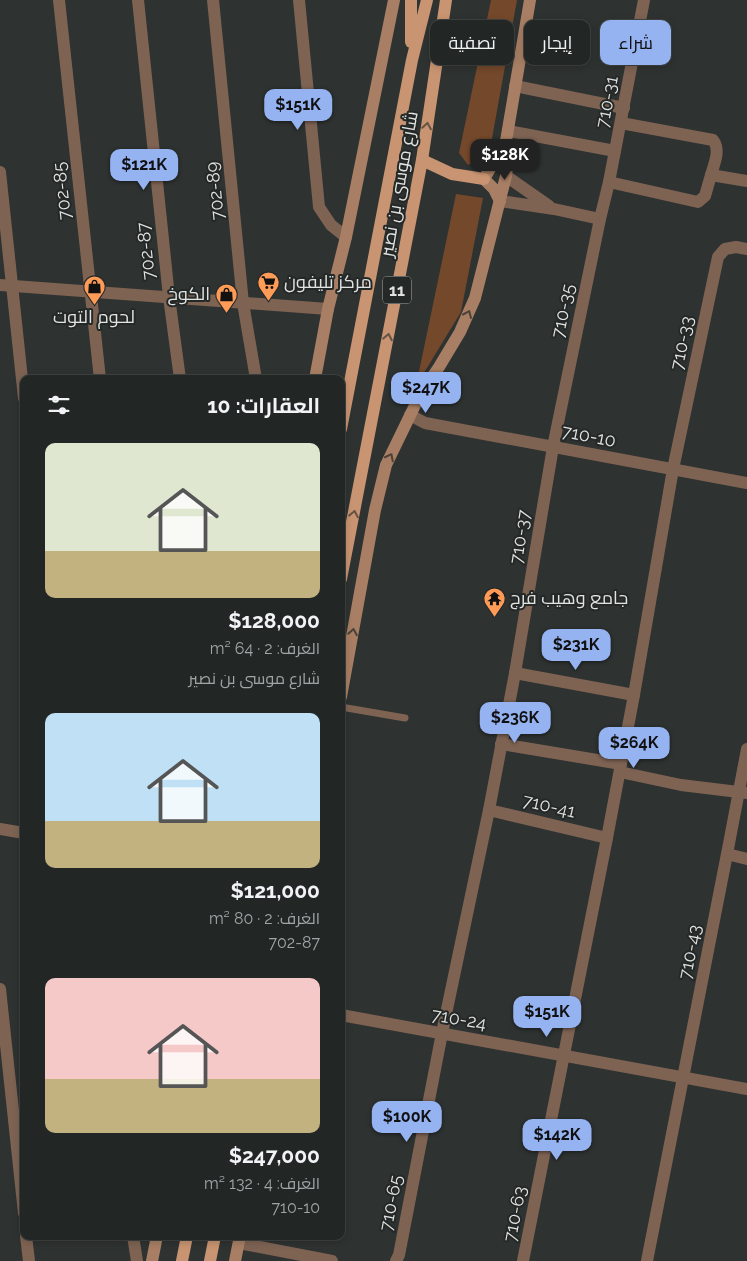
<!DOCTYPE html>
<html lang="ar">
<head>
<meta charset="utf-8">
<style>
	body { margin:0; font-family:Raleway,Cairo,sans-serif; background:#2a2e2d; color:#f1f3f6; direction:rtl; height:100vh; display:flex; flex-direction:column; font-size:19px; white-space:nowrap }
	* { box-sizing:border-box; margin:0 }
	p { font-size:16px; color:#a2a5a7 }
	.icon { flex:none; width:28px; height:28px; fill:none; stroke:currentColor; stroke-width:2; stroke-linecap:round; stroke-linejoin:round }
	.map { position:relative; flex:1; overflow:hidden; direction:ltr }
	.side { position:absolute; left:20px; top:375px; width:325px; height:865px; display:flex; flex-direction:column; background:#222625; border-radius:10px; box-shadow:0 2px 8px #0003,0 0 0 1px #3f4342; direction:rtl }
	.side>* { flex:none }
	.banner { position:absolute; left:360px; top:20px; width:311px; height:45px; direction:rtl; display:flex; gap:10px }
	.price { position:absolute; translate:-50% -42px; padding:0 11px; border-radius:10px; background:#95b2f1; color:#111; font-size:16px; line-height:32px; filter:drop-shadow(0 1px 2px #0008) }
	.price::after { content:''; position:absolute; left:50%; top:30px; width:15px; height:11px; margin-left:-8px; background:inherit; clip-path:polygon(0 0,100% 0,50% 100%) }
	.price.active { background:#222; color:#fff }
	ul { padding:0; list-style:none }
	li { display:grid; align-content:center; gap:10px; height:265px; padding:0 25px }
	li span { display:grid; place-items:center; height:155px; border-radius:10px; color:#555 }
	li>.icon { margin-inline-start:auto }
	span .icon { width:90px; height:90px; fill:#fffc; stroke-width:1 }
	li b { font-size:21px }
	h2 { display:flex; justify-content:space-between; align-items:center; height:60px; padding:0 25px; font-size:21px }
	.pill { padding:0 18px; border-radius:10px; background:#222625; box-shadow:0 2px 8px #0003,0 0 0 1px #3f4342; font-size:18px; line-height:45px }
	.pill.active { background:#95b2f1; color:#111 }
	.map>svg:first-child { display:block }
</style>
</head>
<body>
<div class="map">
<svg width="747" height="1261" viewBox="0 0 747 1261">
	<rect width="100%" height="100%" fill="#2e3231"/>
	<g fill="#74482b">
		<polygon points="491,0 517,0 489,155 468,165 459,153"/>
		<polygon points="456,194 483,198 461,312 416,386"/>
	</g>
	<g fill="none" stroke-linecap="round" stroke-linejoin="round">
		<polyline stroke="#7e6353" stroke-width="7" points="341,707 405,718"/>
		<g stroke="#7e6353" stroke-width="12">
			<polyline points="59,0 100,379"/>
			<polyline points="138,0 169,297 180,379"/>
			<polyline points="213,0 243,303 256,379"/>
			<polyline points="299,0 319,207 331,225 346,237"/>
			<polyline points="644,0 609,182 600,219 553,447 515,673 634,695 673,469 718,257 725,249 736,247 747,249"/>
			<polyline points="515,86 624,108"/>
			<path d="M621 123 713 140C721 150 714 164 711 175"/>
			<polyline points="508,131 615,151"/>
			<polyline points="0,172 24,398"/>
			<polyline points="506,176 549,206"/>
			<polyline points="609,182 698,202 705,196 711,175 747,181"/>
			<polyline points="500,201 554,209 600,219"/>
			<polyline points="0,285 328,309"/>
			<polyline points="410,415 425,423 747,483"/>
			<polyline points="501,744 621,764"/>
			<polyline points="620,772 681,785 747,793"/>
			<polyline points="489,810 515,673"/>
			<polyline points="0,829 24,833"/>
			<polyline points="607,838 634,695"/>
			<polyline points="727,854 747,749"/>
			<polyline points="0,989 24,1213"/>
			<polyline points="341,1015 747,1089"/>
			<polyline points="26,1236 29,1261"/>
			<polyline points="133,1236 137,1261"/>
			<polyline points="239,1243 332,1261"/>
			<polyline points="396,1261 399,1255 442,1033 489,810 607,838 523,1261"/>
			<polyline points="647,1261 727,854 747,859"/>
		</g>
		<g stroke="#a87f64" stroke-width="12">
			<polyline points="500,201 494,189 484,179 506,141"/>
			<polyline points="315,379 328,309 346,237 394,0"/>
			<polyline points="341,697 375,510 386,465 420,395 439,367 460,332 475,298 506,176 508,158 506,141 530,0"/>
			<polyline points="152,1261 157,1236"/>
			<polyline points="235,1261 240,1236"/>
		</g>
		<g stroke="#c99471" stroke-width="12">
			<polyline points="411,0 411,42"/>
			<polyline points="422,160 452,174 484,179"/>
			<polyline points="341,429 412,60 427,0"/>
			<polyline points="341,579 422,160 446,0"/>
			<polyline points="182,1261 187,1236"/>
			<polyline points="210,1261 215,1236"/>
		</g>
	</g>
	<defs><path id="oneway-chevron" d="M-2-3.5L2.5 0L-2 3.5" fill="none" stroke-width="1.6" stroke-linecap="round" stroke-linejoin="round" transform="scale(1.25)"/></defs>
	<g stroke="#665345">
		<use href="#oneway-chevron" transform="translate(427 126) rotate(-81)"/>
		<use href="#oneway-chevron" transform="translate(388 337) rotate(-79)"/>
		<use href="#oneway-chevron" transform="translate(354 514) rotate(-79)"/>
	</g>
	<g stroke="#4c4239">
		<use href="#oneway-chevron" transform="translate(468 314) rotate(-66)"/>
		<use href="#oneway-chevron" transform="translate(390 457) rotate(-63)"/>
		<use href="#oneway-chevron" transform="translate(353 632) rotate(-80)"/>
	</g>
	<defs>
		<symbol id="supermarket-pin" viewBox="-11 -11 22 30"><path d="M0 17L-7.5 6A9.5 9.5 0 1 1 7.5 6Z" fill="#fe9c57" stroke="#242827"/><path d="M-6-5.5h2.5l.6 2H6L4.5 2H-2.5L-4.4-4H-6ZM-1.5 3.2a1.3 1.3 0 1 0 .1 0ZM3 3.2a1.3 1.3 0 1 0 .1 0Z" fill="#111"/></symbol>
		<symbol id="shop-pin" viewBox="-11 -11 22 30"><path d="M0 17L-7.5 6A9.5 9.5 0 1 1 7.5 6Z" fill="#fe9c57" stroke="#242827"/><path d="M-5-2.5h2.3a2.7 3.5 0 0 1 5.4 0H5L5.5 6h-11ZM-1.5-2.5h3a1.5 2.3 0 0 0-3 0Z" fill="#111"/></symbol>
		<symbol id="temple-pin" viewBox="-11 -11 22 30"><path d="M0 17L-7.5 6A9.5 9.5 0 1 1 7.5 6Z" fill="#fe9c57" stroke="#242827"/><path d="M0-6L5-2H3V0L6.5 2.5H4V6H1.5V3h-3V6H-4V2.5H-6.5L-3 0V-2H-5Z" fill="#111"/></symbol>
	</defs>
	<g fill-rule="evenodd">
		<use href="#supermarket-pin" x="256" y="270" width="25" height="34"/>
		<use href="#shop-pin" x="82" y="274" width="25" height="34"/>
		<use href="#shop-pin" x="214" y="282" width="25" height="34"/>
		<use href="#temple-pin" x="482" y="586" width="25" height="34"/>
	</g>
	<g text-anchor="middle" stroke-width="4" stroke-linejoin="round" paint-order="stroke">
		<rect fill="#242827" stroke="#a8abaa" stroke-width="1" x="383" y="276.5" width="28" height="27" rx="4"/>
		<g font-size="16" font-weight="bold" fill="#e0e3e2">
			<text x="397" y="296">11</text>
		</g>
		<g font-size="18" fill="#e0e3e2" stroke="#242827">
			<text transform="translate(607 102) rotate(-79)" y="6">710-31</text>
			<text transform="translate(399 184) rotate(-80)" y="6">شارع موسى بن نصير</text>
			<text transform="translate(62 191) rotate(-96)" y="6">702-85</text>
			<text transform="translate(215 191) rotate(-96)" y="6">702-89</text>
			<text transform="translate(146 251) rotate(-96)" y="6">702-87</text>
			<text transform="translate(563 311) rotate(-78)" y="6">710-35</text>
			<text transform="translate(682 343) rotate(-78)" y="6">710-33</text>
			<text transform="translate(589 436) rotate(11)" y="6">710-10</text>
			<text transform="translate(520 537) rotate(-81)" y="6">710-37</text>
			<text transform="translate(549 806) rotate(13)" y="6">710-41</text>
			<text transform="translate(690 952) rotate(-79)" y="6">710-43</text>
			<text transform="translate(459 1019) rotate(10)" y="6">710-24</text>
			<text transform="translate(391 1203) rotate(-79)" y="6">710-65</text>
			<text transform="translate(515 1214) rotate(-79)" y="6">710-63</text>
		</g>
		<g font-size="18" fill="#e0e3e2" stroke="#242827" text-anchor="start">
			<text x="284" y="288">مركز تليفون</text>
			<text x="210" y="300" text-anchor="end">الكوخ</text>
			<text x="94" y="323" text-anchor="middle">لحوم التوت</text>
			<text x="510" y="604">جامع وهيب فرج</text>
		</g>
	</g>
</svg>
<b class="price" style="left:298px;top:131px">$151K</b>
<b class="price active" style="left:505px;top:181px">$128K</b>
<b class="price" style="left:144px;top:191px">$121K</b>
<b class="price" style="left:426px;top:414px">$247K</b>
<b class="price" style="left:576px;top:671px">$231K</b>
<b class="price" style="left:515px;top:744px">$236K</b>
<b class="price" style="left:634px;top:769px">$264K</b>
<b class="price" style="left:547px;top:1038px">$151K</b>
<b class="price" style="left:407px;top:1143px">$100K</b>
<b class="price" style="left:557px;top:1161px">$142K</b>
<div class="banner">
<a class="pill active">شراء</a>
<a class="pill">إيجار</a>
<a class="pill">تصفية</a>
</div>
<section class="side">
<h2>العقارات: 10<svg class="icon" aria-label="filters" viewBox="0 0 24 24"><path d="M4 7h16M4 17h16"/><circle cx="9" cy="7" r="2"/><circle cx="15" cy="17" r="2"/></svg></h2>
<ul>
<li><span style="background:linear-gradient(#dfe7d0 70%,#c2b280 0)"><svg class="icon" aria-label="home" viewBox="0 0 24 24"><path d="M3 11l9-7 9 7M6 9v11h12V9"/></svg></span><div><b>$128,000</b><p>الغرف: 2 · 64 m²</p><p>شارع موسى بن نصير</p></div></li>
<li><span style="background:linear-gradient(#bfe0f5 70%,#c2b280 0)"><svg class="icon" aria-label="home" viewBox="0 0 24 24"><path d="M3 11l9-7 9 7M6 9v11h12V9"/></svg></span><div><b>$121,000</b><p>الغرف: 2 · 80 m²</p><p>702-87</p></div></li>
<li><span style="background:linear-gradient(#f6c9c9 65%,#c2b280 0)"><svg class="icon" aria-label="home" viewBox="0 0 24 24"><path d="M3 11l9-7 9 7M6 9v11h12V9"/></svg></span><div><b>$247,000</b><p>الغرف: 4 · 132 m²</p><p>710-10</p></div></li>
</ul>
</section>
</div>
</body>
</html>
